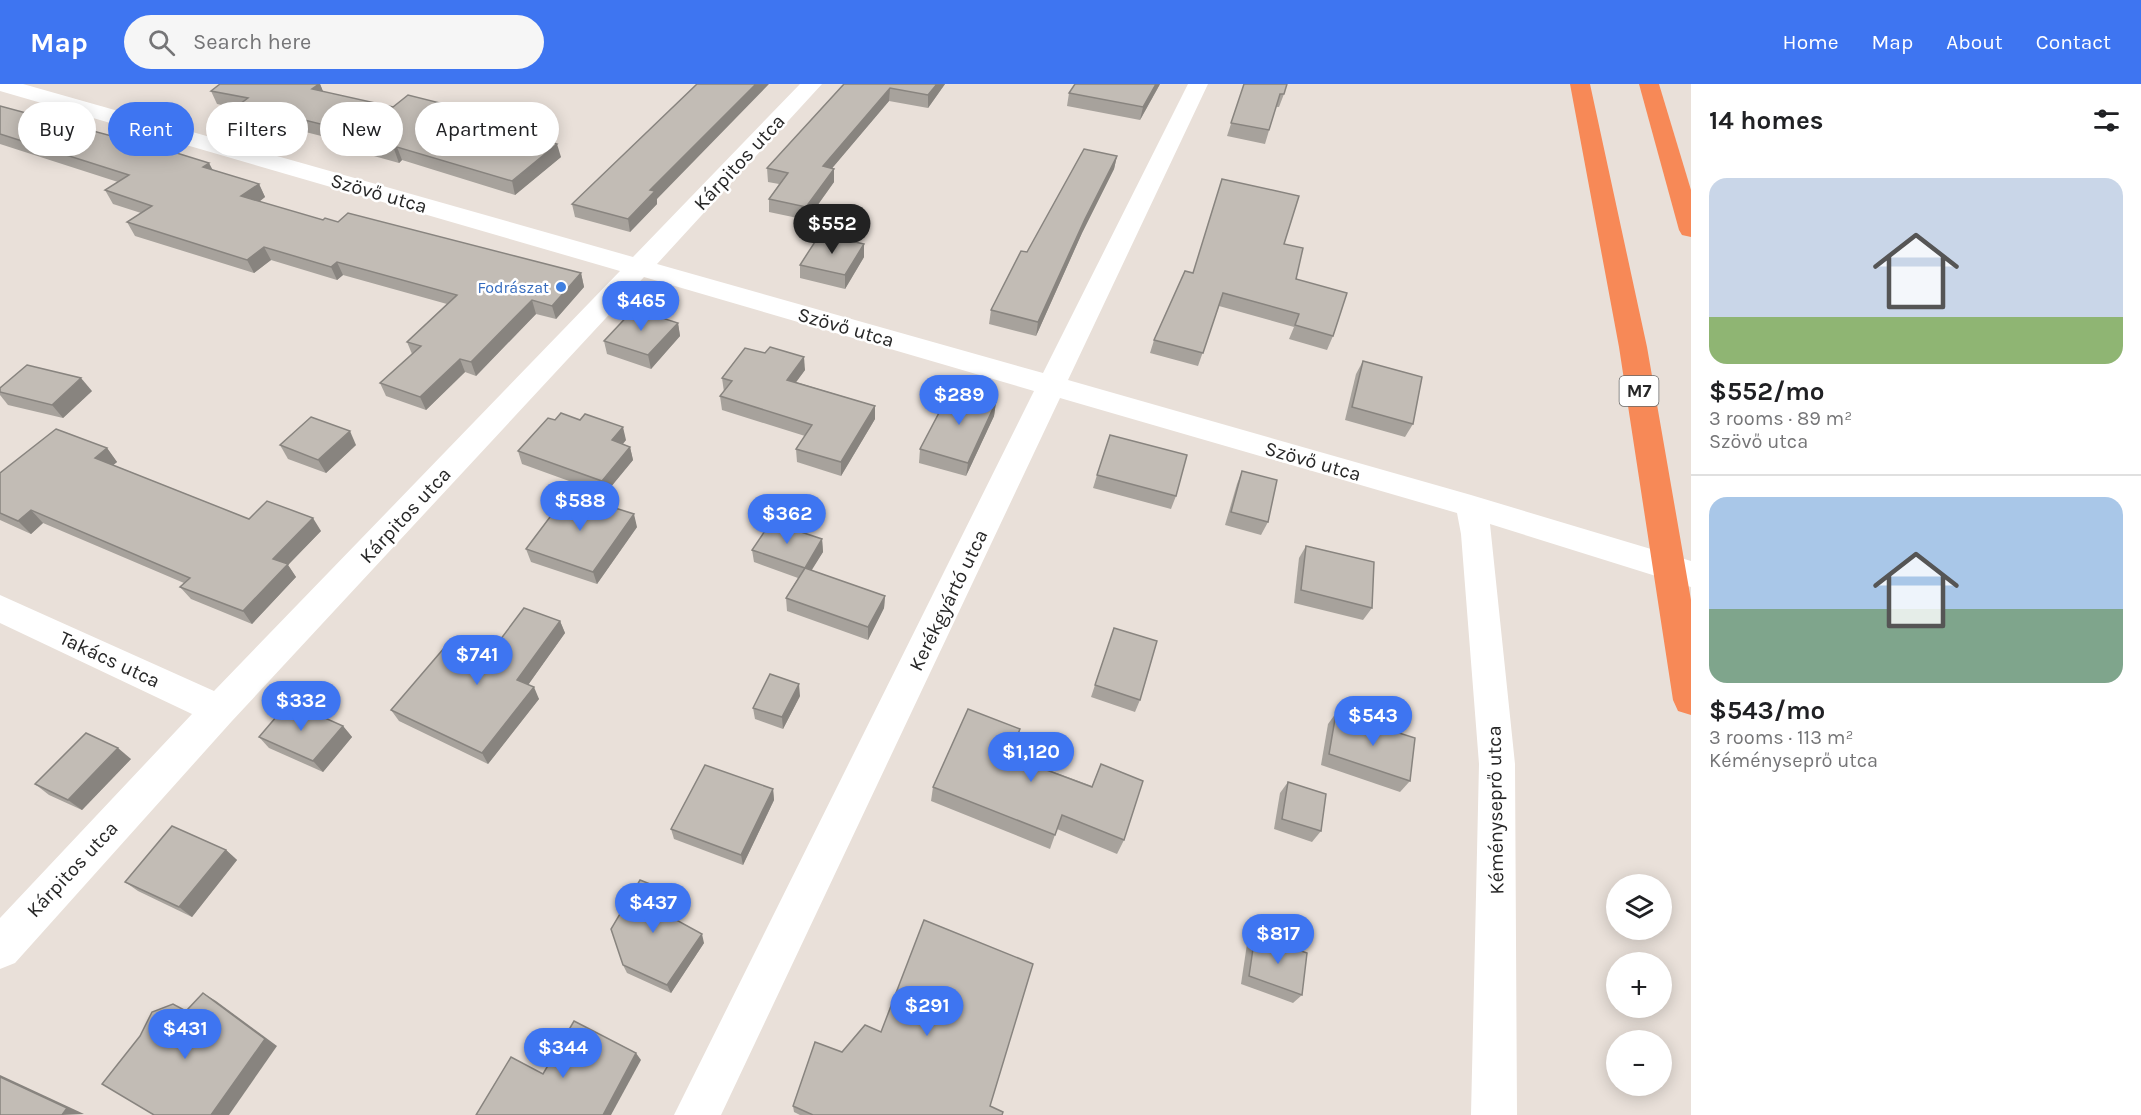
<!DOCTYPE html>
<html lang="en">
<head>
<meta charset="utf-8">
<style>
	body { margin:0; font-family:Karla,sans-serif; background:#f6f6f6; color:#202124; height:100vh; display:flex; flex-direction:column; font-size:22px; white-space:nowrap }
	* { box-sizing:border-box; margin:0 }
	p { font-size:20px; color:#757577 }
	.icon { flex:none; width:33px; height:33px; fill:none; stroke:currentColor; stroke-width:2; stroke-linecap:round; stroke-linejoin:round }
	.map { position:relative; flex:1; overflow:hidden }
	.side { display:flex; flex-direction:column; background:#fff; width:450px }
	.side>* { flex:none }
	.top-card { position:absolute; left:18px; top:18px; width:570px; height:54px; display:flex; gap:12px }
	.controls { position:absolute; left:1606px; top:790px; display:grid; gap:12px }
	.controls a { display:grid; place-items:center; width:66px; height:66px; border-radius:50%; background:#fff; box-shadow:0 3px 15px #0003; font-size:30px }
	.price { position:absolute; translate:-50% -51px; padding:0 14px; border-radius:21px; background:#3e75f1; color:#fff; font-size:20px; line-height:39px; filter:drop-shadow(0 2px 3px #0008) }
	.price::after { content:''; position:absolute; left:50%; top:36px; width:18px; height:14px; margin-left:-9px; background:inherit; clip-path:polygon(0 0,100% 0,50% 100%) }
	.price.active { background:#222; color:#fff }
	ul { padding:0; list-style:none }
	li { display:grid; align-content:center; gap:12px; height:318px; padding:0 18px }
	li+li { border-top:2px solid #e0e0e0 }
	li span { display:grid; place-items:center; height:186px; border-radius:18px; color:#555 }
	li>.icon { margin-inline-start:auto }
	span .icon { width:108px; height:108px; fill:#fffc; stroke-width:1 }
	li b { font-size:26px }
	h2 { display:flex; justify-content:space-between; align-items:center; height:72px; padding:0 18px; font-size:26px }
	.pill { padding:0 21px; border-radius:27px; background:#fff; box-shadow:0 3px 15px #0003; font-size:21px; line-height:54px }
	.pill.active { background:#3e75f1; color:#fff }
	header { display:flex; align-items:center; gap:36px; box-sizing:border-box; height:84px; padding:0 30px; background:#3e75f1; color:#fff }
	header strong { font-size:28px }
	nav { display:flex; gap:33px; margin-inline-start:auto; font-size:21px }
	.search { width:420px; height:54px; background:#f6f6f6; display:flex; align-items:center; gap:15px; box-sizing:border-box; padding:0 21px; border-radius:33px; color:#757577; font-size:22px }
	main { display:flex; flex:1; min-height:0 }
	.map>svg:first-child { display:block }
</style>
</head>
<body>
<header>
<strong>Map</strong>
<div class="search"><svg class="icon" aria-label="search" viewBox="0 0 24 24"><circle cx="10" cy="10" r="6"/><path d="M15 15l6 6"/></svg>Search here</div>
<nav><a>Home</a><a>Map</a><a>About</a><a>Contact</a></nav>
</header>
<main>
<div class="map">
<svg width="1691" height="1031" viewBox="0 0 1691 1031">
	<rect width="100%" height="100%" fill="#e9e0d9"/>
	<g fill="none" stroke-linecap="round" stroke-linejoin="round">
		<polygon fill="#fff" fill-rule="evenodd" points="0,0 23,0 633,173 800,0 822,0 657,180 1043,289 1188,0 1208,0 1068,296 1471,411 1691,477 1691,503 1490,440 1515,680 1517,1031 1471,1031 1479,680 1461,450 1457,429 1060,314 721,1031 674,1031 1034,307 644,193 232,637 15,879 0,885 0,834 192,630 0,539 0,511 214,607 620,187 0,7"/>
		<g fill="#f78957" fill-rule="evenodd">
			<polygon points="1570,0 1590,0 1647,263 1691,516 1691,631 1678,627 1673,616 1619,263"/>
			<polygon points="1639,0 1659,0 1691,106 1691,153 1682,151 1679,146"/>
		</g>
	</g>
	<g fill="#a7a29c">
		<polygon points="320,0 323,8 393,23 510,46 561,73 515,111 402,76 399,79 356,67 353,60 246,33 242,25 217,20 211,7"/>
		<polygon points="844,0 945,0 928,24 889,17 832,84 834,85 834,98 807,136 769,128 769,115 779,100 768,98 767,84"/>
		<polygon points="1160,0 1140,36 1067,22 1069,9"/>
		<polygon points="1244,0 1284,10 1279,23 1276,23 1265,60 1227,52"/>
		<polygon points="0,22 259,100 265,113 259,118 323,136 338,138 581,189 584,203 556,235 536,230 476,292 465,288 426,326 386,312 380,299 412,270 407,258 447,220 343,191 337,196 271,176 254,189 135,152 127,138 141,129 113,120 105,106 118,98 0,60"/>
		<polygon points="1117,72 1114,85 1082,149 1036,252 989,240 991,226 1027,168"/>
		<polygon points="657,115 657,120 630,148 575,133 572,120"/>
		<polygon points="864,160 864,173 845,205 800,194 800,181"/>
		<polygon points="1284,160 1296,195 1333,252 1327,266 1289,255 1294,243 1219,222 1198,282 1150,269 1154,256 1193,189"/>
		<polygon points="678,239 680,252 651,285 607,270 604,257"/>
		<polygon points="1363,277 1413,340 1405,353 1345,336 1356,290"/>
		<polygon points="805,286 796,298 875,322 875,335 841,392 797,378 796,365 805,352 722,326 720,312 724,308 722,294"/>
		<polygon points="0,304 92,307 63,334 8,321 0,311"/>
		<polygon points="996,318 994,332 966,392 919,379 920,365"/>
		<polygon points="626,356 623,360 630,363 633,376 605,410 522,380 518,367"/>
		<polygon points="280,361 356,361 326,389 288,375"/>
		<polygon points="107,364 117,378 113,381 249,435 321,447 288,481 296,493 252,540 191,515 180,503 184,499 43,439 31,450 0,436 0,389"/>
		<polygon points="1242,387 1268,438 1261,451 1225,441 1237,400"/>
		<polygon points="1097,391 1176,412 1171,425 1093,404"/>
		<polygon points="637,443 597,500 531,478 526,465"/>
		<polygon points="822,455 823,468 811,486 885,512 884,524 868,556 787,527 786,514 798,494 754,478 752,466"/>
		<polygon points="1306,462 1372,524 1363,536 1294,519 1299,474"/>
		<polygon points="560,537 565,549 528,601 539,615 488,680 399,637 391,626 482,580"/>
		<polygon points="1110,556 1140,616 1135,628 1091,613"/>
		<polygon points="800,612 783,645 755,635 753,624"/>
		<polygon points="1336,629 1410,697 1400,708 1321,681 1328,640"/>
		<polygon points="343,642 352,653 323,688 269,664 259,653"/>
		<polygon points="1016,660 1011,672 1092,702 1101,680 1124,756 1117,770 1057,745 1050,765 931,717 933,703"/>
		<polygon points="131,675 82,726 49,711 35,700"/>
		<polygon points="1288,698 1321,747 1312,758 1274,745 1280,709"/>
		<polygon points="773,705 774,716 743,781 674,755 671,745"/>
		<polygon points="226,766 237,776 192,833 138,807 125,798"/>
		<polygon points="680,812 683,821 675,836 704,859 671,909 627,889 623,881"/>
		<polygon points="1255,851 1302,911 1293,919 1241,900 1247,860"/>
		<polygon points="793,1022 990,1022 1002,1031 800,1031 794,1028"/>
	</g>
	<g fill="#88847f">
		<polygon points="319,0 320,0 325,12 312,5"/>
		<polygon points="756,0 769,0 657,115 657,120 630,148 628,135 650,106"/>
		<polygon points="937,0 945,0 928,24 928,11"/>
		<polygon points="1156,0 1160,0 1140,36 1143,23"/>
		<polygon points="890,4 889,17 823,95 823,82"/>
		<polygon points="508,36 511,49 499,43"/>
		<polygon points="557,60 561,73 515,111 512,97"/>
		<polygon points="397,63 402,76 399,79 394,65"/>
		<polygon points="1117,72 1114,85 1082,149 1036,252 1038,238 1085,135"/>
		<polygon points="209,79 216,92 203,83"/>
		<polygon points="834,85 834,98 807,136 806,123"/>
		<polygon points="259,100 265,113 248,126 241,112"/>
		<polygon points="864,160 864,173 845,205 845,191"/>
		<polygon points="264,163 271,176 254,189 247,176"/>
		<polygon points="337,178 343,191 337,196 331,183"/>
		<polygon points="581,189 584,203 556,235 552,222"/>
		<polygon points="532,216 536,230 476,292 471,278"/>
		<polygon points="678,239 680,252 651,285 648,271"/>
		<polygon points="804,273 805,286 788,309 787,296"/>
		<polygon points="460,275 465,288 426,326 420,313"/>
		<polygon points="81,294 92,307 63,334 52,321"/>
		<polygon points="996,318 994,332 966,392 968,379"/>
		<polygon points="875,322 875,335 841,392 841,378"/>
		<polygon points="623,343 626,356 615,369 612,356"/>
		<polygon points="350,347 356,361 326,389 318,376"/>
		<polygon points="630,363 633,376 605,410 602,397"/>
		<polygon points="107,364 117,378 106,387 95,374"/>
		<polygon points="31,426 43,439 31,450 18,437"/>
		<polygon points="634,430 637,443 597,500 593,488"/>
		<polygon points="313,434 321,447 288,481 296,493 252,540 243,527 273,475"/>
		<polygon points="822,455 823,468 805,497 805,484"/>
		<polygon points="885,512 884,524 868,556 868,543"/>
		<polygon points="560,537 565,549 523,608 517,596"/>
		<polygon points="799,600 800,612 783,645 782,633"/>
		<polygon points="534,603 539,615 488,680 482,669"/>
		<polygon points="343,642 352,653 323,688 313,677"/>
		<polygon points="1020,645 1016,660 1006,686 1009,672"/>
		<polygon points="118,664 131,675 82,726 68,716"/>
		<polygon points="773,705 774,716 743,781 741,771"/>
		<polygon points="226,766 237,776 192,833 179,823"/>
		<polygon points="680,812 683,821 672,841 669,832"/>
		<polygon points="702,850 704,859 671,909 667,901"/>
		<polygon points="203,909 216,917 277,962 229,1031 211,1031"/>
		<polygon points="636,969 641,976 611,1031 603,1031"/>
		<polygon points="0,991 84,1030 62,1031 0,993"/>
	</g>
	<g fill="#c2bcb5" stroke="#88847f" stroke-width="1.5">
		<polygon points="220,0 319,0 312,5 393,23 408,11 508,36 499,43 557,60 512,97 397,63 394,65 350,54 357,49 240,20 248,14 211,7"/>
		<polygon points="697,0 756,0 650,106 655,107 628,135 572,120"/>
		<polygon points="844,0 937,0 928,11 890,4 823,82 834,85 806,123 769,115 788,89 767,84"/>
		<polygon points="1075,0 1156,0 1143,23 1069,9"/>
		<polygon points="1244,0 1287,0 1284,10 1280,10 1269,46 1231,39"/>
		<polygon points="0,22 119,54 122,52 209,79 203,83 259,100 241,112 323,136 325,134 338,138 348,129 581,189 552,222 532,216 471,278 460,275 420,313 380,299 421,262 407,258 457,211 337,178 331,183 264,163 247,176 127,138 152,122 105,106 129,91 0,50"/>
		<polygon points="1084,65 1117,72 1085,135 1038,238 991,226 1021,167 1027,168"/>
		<polygon points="1222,95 1299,112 1284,160 1303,164 1296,195 1347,209 1333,252 1295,241 1299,230 1223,209 1203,269 1154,256 1185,187 1193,189"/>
		<polygon points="820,150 864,160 845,191 800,181"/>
		<polygon points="634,225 678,239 648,271 604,257"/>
		<polygon points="770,263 804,273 787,296 875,322 841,378 796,365 812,341 720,312 732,297 722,294 745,264 765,269"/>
		<polygon points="1363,277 1422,293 1413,340 1352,323"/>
		<polygon points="27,281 81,294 52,321 0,308 0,304"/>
		<polygon points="951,306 996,318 968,379 920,365"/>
		<polygon points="561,329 580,336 585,330 623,343 612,356 630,363 602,397 518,367 548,334 555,336"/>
		<polygon points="311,333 350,347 318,376 280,361"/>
		<polygon points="56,345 107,364 95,374 249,435 267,417 313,434 273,475 288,480 243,527 180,503 190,494 31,426 18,437 0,429 0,389"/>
		<polygon points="1110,351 1187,371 1176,412 1097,391"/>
		<polygon points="1242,387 1277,396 1268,438 1231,428"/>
		<polygon points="568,409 634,430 593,488 526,465"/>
		<polygon points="771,438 822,455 805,484 752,466"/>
		<polygon points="1306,462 1374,478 1372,524 1301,506"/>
		<polygon points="805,484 885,512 868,543 786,514"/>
		<polygon points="524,524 560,537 517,596 534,603 482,669 391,626 445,563 482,580"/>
		<polygon points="1114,544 1157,557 1140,616 1095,601"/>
		<polygon points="770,590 799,600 782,633 753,624"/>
		<polygon points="289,618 343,642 313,677 259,653"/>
		<polygon points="968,625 1020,645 1009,672 1092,703 1101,680 1143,697 1124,756 1062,731 1055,751 933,703"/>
		<polygon points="1336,629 1415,654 1410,697 1329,670"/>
		<polygon points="86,649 118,664 68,716 35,700"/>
		<polygon points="705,681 773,705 741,771 671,745"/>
		<polygon points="1288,698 1326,710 1321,747 1282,735"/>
		<polygon points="172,742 226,766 179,823 125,798"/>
		<polygon points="640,796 680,812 669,832 702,850 667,901 623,881 611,845"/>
		<polygon points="924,836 1033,880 990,1022 1003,1028 1002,1031 813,1031 793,1022 815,958 842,968 865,941 881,948"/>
		<polygon points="1255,851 1307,869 1302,911 1249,892"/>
		<polygon points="203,909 265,955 211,1031 154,1031 102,1000 140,952 152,928 173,920 186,927"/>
		<polygon points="574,937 636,969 603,1031 476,1031 511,973 543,990"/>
		<polygon points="0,993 67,1024 62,1031 0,1031"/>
	</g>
	<circle fill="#3f7fe0" stroke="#fff" stroke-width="2" cx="561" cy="203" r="6"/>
	<g text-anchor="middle" stroke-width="5" stroke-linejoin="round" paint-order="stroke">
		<g font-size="16" fill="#366cbe" stroke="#fff" text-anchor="end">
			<text x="549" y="209">Fodrászat</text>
		</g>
		<rect fill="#fff" stroke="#686868" stroke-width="1.5" x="1619.5" y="292" width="39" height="30" rx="4.5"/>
		<g font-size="18" font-weight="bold" fill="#272727">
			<text x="1639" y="313">M7</text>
		</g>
		<g font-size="20" fill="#272727" stroke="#fff">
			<text transform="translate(739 78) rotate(-47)" y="7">Kárpitos utca</text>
			<text transform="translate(379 109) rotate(16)" y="7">Szövő utca</text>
			<text transform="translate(846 243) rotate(16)" y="7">Szövő utca</text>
			<text transform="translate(1313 377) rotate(16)" y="7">Szövő utca</text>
			<text transform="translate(405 431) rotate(-47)" y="7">Kárpitos utca</text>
			<text transform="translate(948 516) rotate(-64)" y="7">Kerékgyártó utca</text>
			<text transform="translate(110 575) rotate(25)" y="7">Takács utca</text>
			<text transform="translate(1495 726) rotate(-91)" y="7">Kéményseprő utca</text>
			<text transform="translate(72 785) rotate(-47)" y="7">Kárpitos utca</text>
		</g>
	</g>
</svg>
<div class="controls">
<a><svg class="icon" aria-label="layers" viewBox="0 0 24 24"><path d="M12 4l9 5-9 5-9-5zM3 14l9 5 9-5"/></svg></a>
<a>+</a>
<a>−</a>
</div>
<b class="price active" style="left:832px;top:171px">$552</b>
<b class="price" style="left:641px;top:248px">$465</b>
<b class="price" style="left:959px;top:342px">$289</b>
<b class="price" style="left:580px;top:448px">$588</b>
<b class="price" style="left:787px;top:461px">$362</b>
<b class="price" style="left:477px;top:602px">$741</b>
<b class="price" style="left:301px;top:648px">$332</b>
<b class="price" style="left:1373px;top:663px">$543</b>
<b class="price" style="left:1031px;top:699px">$1,120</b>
<b class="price" style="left:653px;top:850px">$437</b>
<b class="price" style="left:1278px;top:881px">$817</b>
<b class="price" style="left:927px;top:953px">$291</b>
<b class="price" style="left:185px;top:976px">$431</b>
<b class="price" style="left:563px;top:995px">$344</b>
<div class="top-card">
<a class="pill">Buy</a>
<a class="pill active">Rent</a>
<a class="pill">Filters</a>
<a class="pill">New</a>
<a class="pill">Apartment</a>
</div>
</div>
<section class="side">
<h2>14 homes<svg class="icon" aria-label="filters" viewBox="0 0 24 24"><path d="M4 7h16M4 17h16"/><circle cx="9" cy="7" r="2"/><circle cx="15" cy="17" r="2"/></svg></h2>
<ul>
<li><span style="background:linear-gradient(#c9d6e8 75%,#8fb573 0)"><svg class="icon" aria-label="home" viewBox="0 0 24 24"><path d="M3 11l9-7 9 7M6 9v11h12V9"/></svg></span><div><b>$552/mo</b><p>3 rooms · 89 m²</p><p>Szövő utca</p></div></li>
<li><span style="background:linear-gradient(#a9c7e8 60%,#7fa58c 0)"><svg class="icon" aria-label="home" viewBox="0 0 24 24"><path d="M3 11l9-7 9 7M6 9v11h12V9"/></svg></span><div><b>$543/mo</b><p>3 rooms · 113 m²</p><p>Kéményseprő utca</p></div></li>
</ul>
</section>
</main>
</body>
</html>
